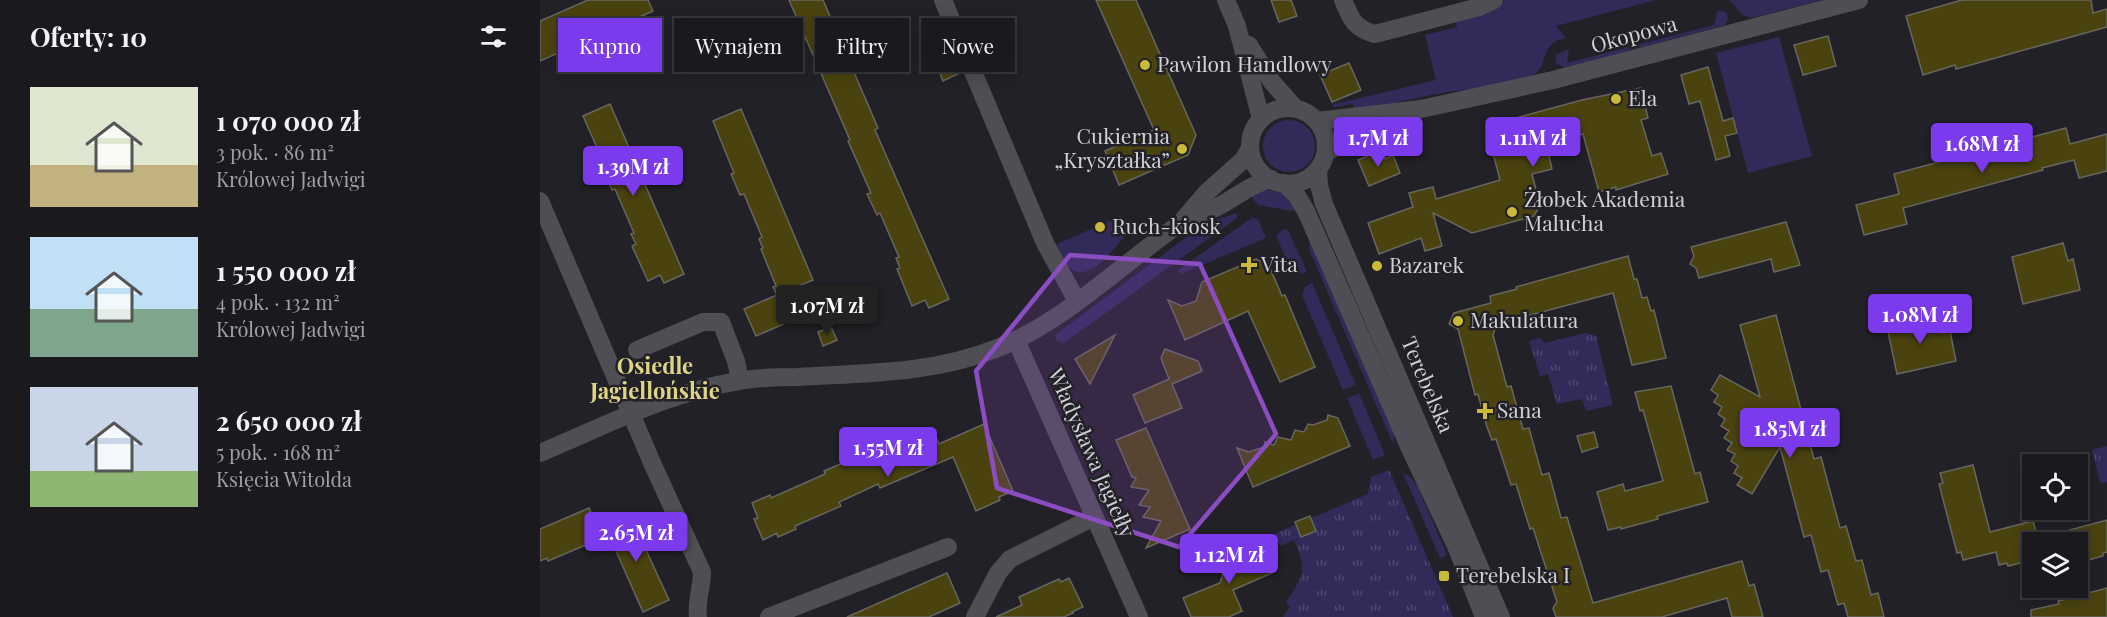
<!DOCTYPE html>
<html lang="pl">
<head>
<meta charset="utf-8">
<style>
	body { margin:0; font-family:"Playfair Display",serif; background:#232226; color:#f1f3f6; height:100vh; display:flex; flex-direction:column; font-size:22px; white-space:nowrap }
	* { box-sizing:border-box; margin:0 }
	p { font-size:20px; color:#9fa0a4 }
	.icon { flex:none; width:33px; height:33px; fill:none; stroke:currentColor; stroke-width:2; stroke-linecap:round; stroke-linejoin:round }
	.map { position:relative; flex:1; overflow:hidden }
	.side { display:flex; flex-direction:column; background:#1a191d; width:540px }
	.side>* { flex:none }
	.hud { position:absolute; left:18px; top:18px; width:570px; height:54px; display:flex; gap:12px }
	.tools { position:absolute; left:1482px; top:454px; display:grid; gap:12px }
	.tools a { display:grid; place-items:center; width:66px; height:66px; border-radius:0px; background:#1a191d; box-shadow:0 3px 15px #0003,0 0 0 2px #38383b; font-size:30px }
	.price { position:absolute; translate:-50% -51px; padding:0 14px; border-radius:6px; background:#7c3aed; color:#fff; font-size:20px; line-height:39px; filter:drop-shadow(0 2px 3px #0008) }
	.price::after { content:''; position:absolute; left:50%; top:36px; width:18px; height:14px; margin-left:-9px; background:inherit; clip-path:polygon(0 0,100% 0,50% 100%) }
	.price.selected { background:#222; color:#fff }
	ul { padding:0; list-style:none }
	li { display:flex; align-items:center; gap:18px; height:150px; padding:0 30px }
	li span { display:grid; place-items:center; flex:none; width:168px; height:120px; border-radius:0px; color:#555 }
	li>.icon { margin-inline-start:auto }
	span .icon { width:72px; height:72px; fill:#fffc; stroke-width:1 }
	li b { font-size:26px }
	h2 { display:flex; justify-content:space-between; align-items:center; height:72px; padding:0 30px; font-size:26px }
	.pill { padding:0 21px; border-radius:0px; background:#1a191d; box-shadow:0 3px 15px #0003,0 0 0 2px #38383b; font-size:21px; line-height:54px }
	.pill.selected { background:#7c3aed; color:#fff }
	main { display:flex; flex:1; min-height:0 }
	.map>svg:first-child { display:block }
</style>
</head>
<body>
<main>
<section class="side">
<h2>Oferty: 10<svg class="icon" aria-label="filters" viewBox="0 0 24 24"><path d="M4 7h16M4 17h16"/><circle cx="9" cy="7" r="2"/><circle cx="15" cy="17" r="2"/></svg></h2>
<ul>
<li><span style="background:linear-gradient(#dfe7d0 65%,#c2b280 0)"><svg class="icon" aria-label="home" viewBox="0 0 24 24"><path d="M3 11l9-7 9 7M6 9v11h12V9"/></svg></span><div><b>1 070 000 zł</b><p>3 pok. · 86 m²</p><p>Królowej Jadwigi</p></div></li>
<li><span style="background:linear-gradient(#bfe0f5 60%,#7fa58c 0)"><svg class="icon" aria-label="home" viewBox="0 0 24 24"><path d="M3 11l9-7 9 7M6 9v11h12V9"/></svg></span><div><b>1 550 000 zł</b><p>4 pok. · 132 m²</p><p>Królowej Jadwigi</p></div></li>
<li><span style="background:linear-gradient(#c9d6e8 70%,#8fb573 0)"><svg class="icon" aria-label="home" viewBox="0 0 24 24"><path d="M3 11l9-7 9 7M6 9v11h12V9"/></svg></span><div><b>2 650 000 zł</b><p>5 pok. · 168 m²</p><p>Księcia Witolda</p></div></li>
</ul>
</section>
<div class="map">
<svg width="1567" height="617" viewBox="0 0 1567 617">
	<defs>
		<pattern id="park-tufts" width="24" height="20" patternUnits="userSpaceOnUse" patternTransform="scale(1.5)"><rect width="24" height="20" fill="#322a59"/><path d="M3 7l-1-3M5 7V3M7 7l1-3M15 17l-1-3M17 17v-4M19 17l1-3" fill="none" stroke="#4f4870"/></pattern>
	</defs>
	<rect width="100%" height="100%" fill="#222127"/>
	<g fill="#322a59">
		<path d="M965 0H1116L1016 26 1026 38C997 43 1011 67 991 76 963 89 922 88 891 95 866 100 840 106 815 112L813 104 794 107 792 103 795 104 896 80 885 35 917 27 915 20 962 4Z"/>
		<polygon points="1189,0 1281,0 1212,18 1203,15"/>
		<polygon points="1178,10 1187,13 1188,20 1185,25 1025,68 1016,63 1016,55 1029,49 1027,63 1174,25"/>
		<polygon points="1239,37 1272,156 1208,173 1176,53"/>
		<circle cx="749" cy="146" r="26"/>
		<polygon points="723,189 742,193 757,209 752,211 718,205 709,194"/>
		<polygon points="697,213 697,218 524,343 517,341 515,335 664,224"/>
		<path d="M581 216 590 231C577 243 548 290 527 265 523 259 520 251 517 244Z"/>
		<polygon points="713,217 719,221 726,238 641,274 638,270"/>
		<polygon points="743,229 748,230 767,272 761,274 751,270 736,236"/>
		<polygon points="770,238 851,422 854,435 853,444 769,249"/>
		<polygon points="772,283 816,385 803,390 762,295 766,286"/>
		<polygon points="819,393 845,455 833,460 807,398"/>
		<polygon points="863,473 869,476 877,485 907,555 900,558"/>
	</g>
	<g fill="url(#park-tufts)">
		<polygon points="1045,333 1056,336 1073,405 1046,411 1042,399 1017,404 1008,374 1000,376 989,341 999,338 1005,343"/>
		<polygon points="1567,446 1567,482 1560,483 1552,450"/>
		<path d="M849 470 913 617H743L750 607 746 603C763 574 768 574 754 540L740 546 734 534 828 494 831 477Z"/>
	</g>
	<g fill="#4a430f" stroke="#67665f" stroke-width="1.5">
		<polygon points="48,0 108,0 113,11 0,61 0,21"/>
		<polygon points="249,0 283,0 338,128 335,130 409,299 389,308 385,300 372,306 357,269 360,268 356,258 359,257 340,213 337,215 327,194 331,193 308,141 310,140"/>
		<polygon points="556,0 596,0 656,135 648,155 579,185 565,151 614,130"/>
		<polygon points="731,0 751,0 757,16 739,22"/>
		<polygon points="1422,0 1551,0 1553,13 1567,9 1567,27 1416,69 1415,65 1383,75 1366,16"/>
		<polygon points="1288,36 1296,66 1263,75 1254,45"/>
		<polygon points="405,38 420,73 403,81 388,45"/>
		<polygon points="809,63 821,90 792,102 780,75"/>
		<polygon points="1168,67 1183,121 1193,118 1197,133 1185,136 1190,156 1176,160 1160,101 1149,104 1141,75"/>
		<polygon points="1101,88 1108,118 1101,120 1112,156 1121,153 1128,174 1076,190 1076,187 1059,192 1043,134 1006,143 1012,169 992,174 1000,205 994,216 932,233 893,213 902,246 885,251 881,238 839,254 828,223 873,207 869,193 893,187 896,199 960,180 946,126 1042,100"/>
		<polygon points="70,104 144,274 124,283 120,275 108,281 92,246 96,244 91,234 94,233 75,189 72,190 63,169 66,168 43,116"/>
		<polygon points="201,109 273,280 253,288 264,315 216,336 204,309 237,295 233,287 236,286 221,249 223,248 219,239 222,237 204,194 200,195 191,174 194,173 173,121"/>
		<polygon points="1526,128 1530,144 1567,134 1567,171 1539,178 1534,160 1502,168 1503,170 1363,208 1367,224 1324,235 1316,205 1359,194 1354,174"/>
		<polygon points="842,150 845,159 853,155 860,173 829,186 818,160"/>
		<polygon points="1246,222 1260,265 1234,272 1231,259 1159,278 1156,268 1150,264 1154,256 1151,247"/>
		<polygon points="1523,243 1528,261 1533,259 1540,290 1483,304 1472,257"/>
		<polygon points="1088,256 1094,279 1097,279 1102,298 1107,297 1111,311 1114,310 1126,358 1092,365 1073,293 957,324 953,335 967,387 971,386 983,429 989,428 1002,475 1009,473 1021,518 1027,517 1053,603 1202,561 1209,586 1214,584 1223,617 1192,617 1187,598 1122,617 1016,617 1013,608 1017,602 993,528 990,529 976,484 971,485 956,439 952,440 947,427 938,394 935,395 918,329 909,324 914,313 951,303 950,296 977,289 976,287"/>
		<polygon points="716,259 723,263 727,261 742,296 745,295 775,367 740,382 708,311 645,340 628,300 642,306 656,301 662,282"/>
		<polygon points="1236,315 1274,459 1281,457 1300,528 1306,526 1316,561 1322,560 1331,595 1338,593 1344,617 1308,617 1304,603 1298,605 1288,570 1281,572 1271,535 1264,537 1240,447 1212,494 1197,485 1202,478 1194,473 1198,466 1191,461 1195,454 1187,450 1192,443 1184,438 1189,431 1181,426 1185,419 1178,414 1182,407 1174,402 1178,395 1171,390 1180,375 1220,397 1200,325"/>
		<polygon points="1399,316 1402,333 1410,331 1416,361 1357,374 1347,327"/>
		<polygon points="291,327 297,340 283,346 278,332"/>
		<polygon points="575,335 550,384 535,359"/>
		<polygon points="625,349 658,361 662,371 632,384 642,408 605,423 593,395 629,379 621,358"/>
		<polygon points="1131,386 1155,474 1160,472 1168,502 1117,516 1118,519 1081,529 1081,527 1068,530 1057,492 1083,484 1085,491 1123,481 1103,410 1100,411 1095,392"/>
		<polygon points="788,415 798,418 810,446 713,487 697,448 709,452 724,447 725,442 734,445 738,437 751,440 755,430 764,432 768,424 773,425 787,420"/>
		<polygon points="444,424 473,491 459,497 460,500 436,511 413,457 340,488 338,484 299,502 301,506 255,526 256,529 238,537 237,533 223,540 214,519 218,518 212,503 230,495 231,498 285,474 284,471 326,453 328,456 392,428 399,444"/>
		<polygon points="606,428 650,529 606,548 621,521 603,517 610,507 599,505 609,490 591,487 596,478 592,477 576,440"/>
		<polygon points="1054,432 1058,447 1042,452 1037,436"/>
		<polygon points="1433,465 1450,532 1493,521 1499,543 1492,543 1492,560 1468,566 1467,563 1459,565 1456,552 1423,560 1421,552 1417,553 1399,484 1403,483 1400,473"/>
		<polygon points="49,508 62,538 8,561 7,558 0,561 0,529"/>
		<polygon points="89,513 129,600 103,612 64,524"/>
		<polygon points="770,516 776,531 761,537 755,522"/>
		<polygon points="1567,520 1567,552 1563,553 1563,556 1538,563 1538,543 1501,543 1500,538"/>
		<polygon points="719,544 732,573 693,590 702,611 689,617 651,617 643,598 680,583 684,571 681,565 683,559"/>
		<polygon points="407,573 420,603 389,617 307,617"/>
		<polygon points="529,578 543,607 532,612 533,613 524,617 456,617 482,605 479,597 519,579 521,582"/>
		<polygon points="1567,588 1567,617 1491,617 1491,610 1519,604 1518,601"/>
	</g>
	<g fill="none" stroke-linecap="round" stroke-linejoin="round">
		<g stroke="#4e4e54" stroke-width="18">
			<polyline points="403,0 505,243 537,301"/>
			<polyline points="686,0 697,26 721,119"/>
			<path d="M803 0C811 19 814 28 835 34L939 7 954 0"/>
			<polyline points="709,45 732,82 755,108"/>
			<circle cx="748" cy="146" r="38"/>
			<polyline points="777,121 881,109 1013,80 1319,0"/>
			<polyline points="786,152 860,118"/>
			<polyline points="778,170 779,185 784,204 961,617"/>
			<polyline points="744,183 757,196 766,211 871,451 916,546 944,617"/>
			<path d="M0 201 113 465 162 572C162 587 156 601 158 617"/>
			<polyline points="643,220 666,193 703,160 710,148"/>
			<polyline points="476,340 599,617"/>
			<polyline points="97,350 163,322 181,322 196,361 200,380"/>
			<path d="M0 453C65 426 129 392 199 381 219 377 239 377 258 377 325 373 391 374 455 349 523 323 578 267 638 225 650 217 666 213 679 206 696 197 711 184 731 179"/>
			<polyline points="229,617 408,547"/>
			<polyline points="435,617 458,573 470,559 554,517"/>
		</g>
	</g>
	<path fill="#8c4dc3" fill-opacity="0.2" stroke="#8c4dc3" stroke-width="4.5" stroke-linejoin="round" d="M530 255 660 264 736 434 639 547 457 488 436 371Z"/>
	<g fill="#cbba39" stroke="#222127" stroke-width="2">
		<circle cx="605" cy="65" r="6"/>
		<circle cx="1076" cy="99" r="6"/>
		<circle cx="642" cy="149" r="6"/>
		<circle cx="972" cy="212" r="6"/>
		<circle cx="560" cy="227" r="6"/>
		<path d="M706 256h6v6h6v6h-6v6h-6v-6h-6v-6h6z"/>
		<circle cx="837" cy="266" r="6"/>
		<circle cx="918" cy="321" r="6"/>
		<path d="M942 402h6v6h6v6h-6v6h-6v-6h-6v-6h6z"/>
		<rect x="898" y="570" width="12" height="12" rx="3"/>
	</g>
	<g text-anchor="middle" stroke-width="5" stroke-linejoin="round" paint-order="stroke">
		<g font-size="21" fill="#d1d1d5" stroke="#222127">
			<text transform="translate(1094 35) rotate(-15)" y="7">Okopowa</text>
			<text transform="translate(887 385) rotate(67)" y="7">Terebelska</text>
			<text transform="translate(551 453) rotate(66)" y="7">Władysława Jagiełły</text>
		</g>
		<g font-size="21" fill="#d1d1d5" stroke="#222127" text-anchor="start">
			<text x="617" y="72">Pawilon Handlowy</text>
			<text x="1088" y="106">Ela</text>
			<text x="630" y="144" text-anchor="end">Cukiernia<tspan x="630" dy="24">„Kryształka”</tspan></text>
			<text x="984" y="207">Żłobek Akademia<tspan x="984" dy="24">Malucha</tspan></text>
			<text x="572" y="234">Ruch-kiosk</text>
			<text x="721" y="272">Vita</text>
			<text x="849" y="273">Bazarek</text>
			<text x="930" y="328">Makulatura</text>
			<text x="957" y="418">Sana</text>
			<text x="916" y="583">Terebelska I</text>
		</g>
		<g font-size="22" font-weight="bold" fill="#dfd485" stroke="#222127">
			<text x="115" y="374">Osiedle<tspan x="115" dy="25">Jagiellońskie</tspan></text>
		</g>
	</g>
</svg>
<div class="tools">
<a><svg class="icon" aria-label="locate" viewBox="0 0 24 24"><circle cx="12" cy="12" r="6"/><path d="M12 2v4M12 18v4M2 12h4M18 12h4"/></svg></a>
<a><svg class="icon" aria-label="layers" viewBox="0 0 24 24"><path d="M12 4l9 5-9 5-9-5zM3 14l9 5 9-5"/></svg></a>
</div>
<b class="price" style="left:838px;top:168px">1.7M zł</b>
<b class="price" style="left:993px;top:168px">1.11M zł</b>
<b class="price" style="left:1442px;top:174px">1.68M zł</b>
<b class="price" style="left:93px;top:197px">1.39M zł</b>
<b class="price selected" style="left:287px;top:336px">1.07M zł</b>
<b class="price" style="left:1380px;top:345px">1.08M zł</b>
<b class="price" style="left:1250px;top:459px">1.85M zł</b>
<b class="price" style="left:348px;top:478px">1.55M zł</b>
<b class="price" style="left:96px;top:563px">2.65M zł</b>
<b class="price" style="left:689px;top:585px">1.12M zł</b>
<div class="hud">
<a class="pill selected">Kupno</a>
<a class="pill">Wynajem</a>
<a class="pill">Filtry</a>
<a class="pill">Nowe</a>
</div>
</div>
</main>
</body>
</html>
